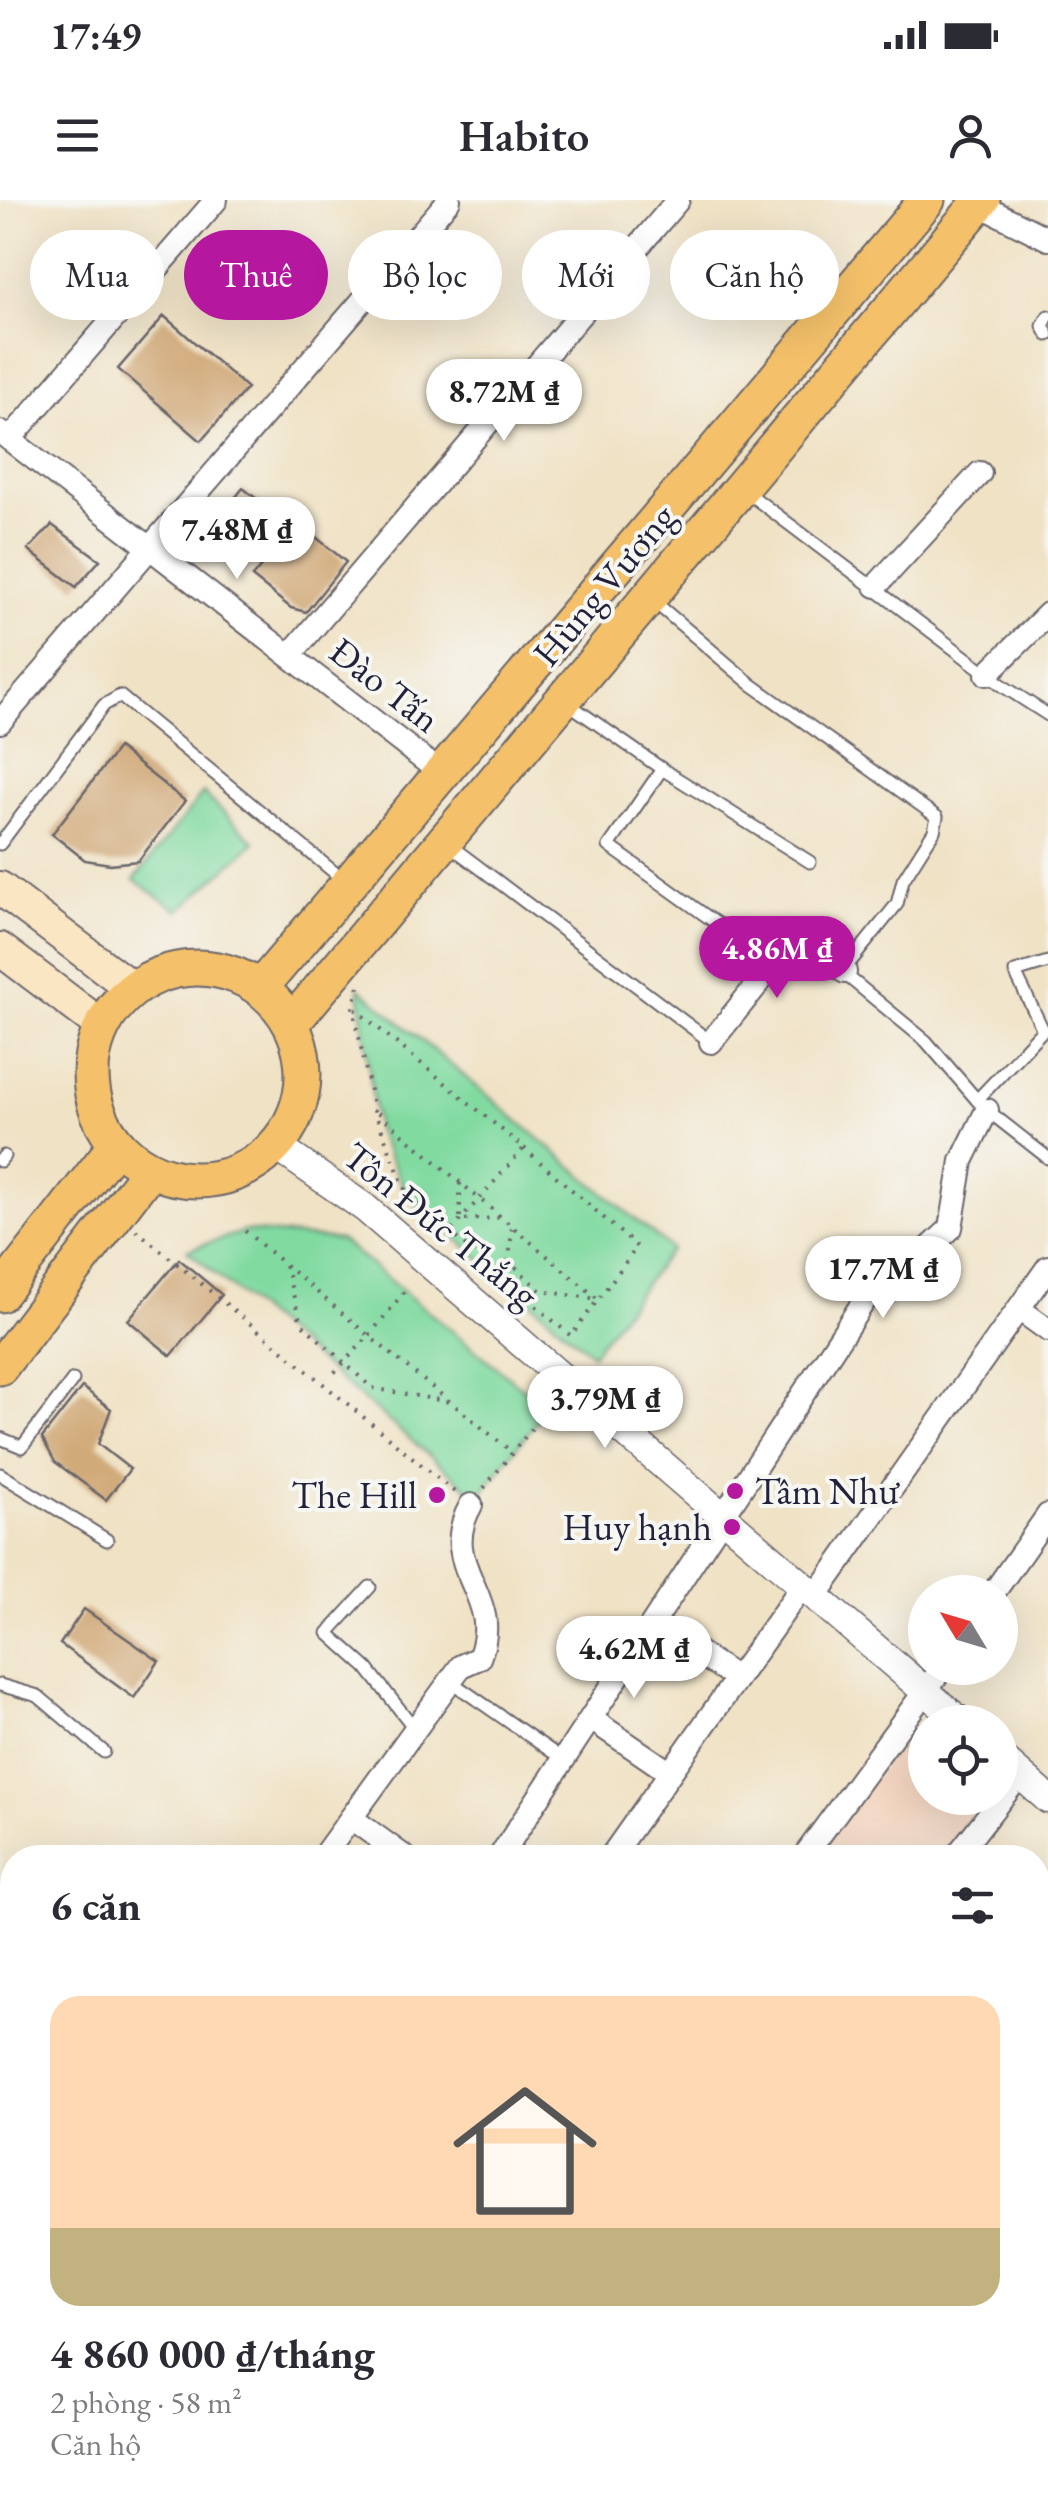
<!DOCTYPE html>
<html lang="vi">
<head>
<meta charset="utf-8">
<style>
	body { margin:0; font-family:"EB Garamond",serif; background:#f7f7f7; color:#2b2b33; height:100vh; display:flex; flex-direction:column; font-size:38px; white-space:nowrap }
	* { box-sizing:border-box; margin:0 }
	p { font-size:32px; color:#7c7c81 }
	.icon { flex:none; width:55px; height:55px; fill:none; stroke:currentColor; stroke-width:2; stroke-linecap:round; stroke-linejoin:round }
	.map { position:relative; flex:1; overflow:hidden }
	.side { position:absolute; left:0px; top:1645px; width:1050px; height:670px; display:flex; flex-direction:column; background:#fff; border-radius:40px 40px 0 0; box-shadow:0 10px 40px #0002 }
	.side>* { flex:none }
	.hud { position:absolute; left:30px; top:30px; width:990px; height:90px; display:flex; gap:20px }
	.needle { width:65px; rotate:308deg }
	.tools { position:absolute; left:908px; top:1375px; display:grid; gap:20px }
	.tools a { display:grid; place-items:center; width:110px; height:110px; border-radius:50%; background:#fff; box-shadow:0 10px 40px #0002; font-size:50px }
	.price { position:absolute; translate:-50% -85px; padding:0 22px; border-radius:35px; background:#fff; color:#222; font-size:32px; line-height:65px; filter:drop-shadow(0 2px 5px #0008) }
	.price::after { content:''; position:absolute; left:50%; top:60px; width:30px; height:22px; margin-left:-15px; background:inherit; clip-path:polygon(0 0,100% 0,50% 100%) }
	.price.selected { background:#b5179e; color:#fff }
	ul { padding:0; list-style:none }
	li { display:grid; align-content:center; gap:20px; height:530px; padding:0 50px }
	li span { display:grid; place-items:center; height:310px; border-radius:30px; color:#555 }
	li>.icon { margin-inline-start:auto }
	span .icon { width:180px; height:180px; fill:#fffc; stroke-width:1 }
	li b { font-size:42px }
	h2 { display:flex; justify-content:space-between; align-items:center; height:120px; padding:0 50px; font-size:42px }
	.pill { padding:0 35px; border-radius:45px; background:#fff; box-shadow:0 10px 40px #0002; font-size:35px; line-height:90px }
	.pill.selected { background:#b5179e; color:#fff }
	.status { display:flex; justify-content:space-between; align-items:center; height:70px; padding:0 50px; background:#fff; direction:ltr }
	.status svg { height:28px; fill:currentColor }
	header { display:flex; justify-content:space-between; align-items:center; height:130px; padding:0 50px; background:#fff; font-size:45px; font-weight:600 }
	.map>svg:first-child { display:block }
</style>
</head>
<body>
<div class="status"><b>17:49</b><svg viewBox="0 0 49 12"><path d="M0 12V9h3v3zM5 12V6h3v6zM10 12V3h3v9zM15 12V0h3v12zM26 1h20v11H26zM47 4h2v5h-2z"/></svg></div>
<header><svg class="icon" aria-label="menu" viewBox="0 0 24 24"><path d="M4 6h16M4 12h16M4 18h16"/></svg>Habito<svg class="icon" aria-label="person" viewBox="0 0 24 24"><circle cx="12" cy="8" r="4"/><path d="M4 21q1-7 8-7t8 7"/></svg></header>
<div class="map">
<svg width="1048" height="2315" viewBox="0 0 1048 2315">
	<rect width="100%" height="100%" fill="#f6f6f2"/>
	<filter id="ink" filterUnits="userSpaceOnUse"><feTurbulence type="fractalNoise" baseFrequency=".01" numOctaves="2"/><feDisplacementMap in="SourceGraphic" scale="20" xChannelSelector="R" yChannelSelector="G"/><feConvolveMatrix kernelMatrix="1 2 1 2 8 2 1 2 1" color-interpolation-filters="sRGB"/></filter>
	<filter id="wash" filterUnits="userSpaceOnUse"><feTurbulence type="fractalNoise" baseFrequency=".0048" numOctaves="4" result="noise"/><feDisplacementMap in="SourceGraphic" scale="40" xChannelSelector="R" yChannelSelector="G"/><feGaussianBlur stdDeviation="2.25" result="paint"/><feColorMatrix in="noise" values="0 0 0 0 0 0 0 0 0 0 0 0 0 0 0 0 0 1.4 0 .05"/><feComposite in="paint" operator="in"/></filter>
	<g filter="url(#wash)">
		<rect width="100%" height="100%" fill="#f0e2c5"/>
		<polygon fill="#f3d4bf" points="905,1537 925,1553 925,1598 982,1598 992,1605 949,1657 814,1658"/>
		<g fill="#81daa0" stroke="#527e6e" stroke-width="2.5">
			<polygon points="203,593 255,642 179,711 134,680"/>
			<polygon points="359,788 671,1049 592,1154 408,997 377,932"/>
			<polygon points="245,1031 340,1040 547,1208 478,1297 187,1050"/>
		</g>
		<g id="blocks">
			<g fill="#d1aa7a">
				<polygon points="164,116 247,188 201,241 118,169"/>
				<polygon points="243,288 293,328 298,322 346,362 306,412 291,408 252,377 270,356 220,317"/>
				<polygon points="52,325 100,360 76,387 28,350"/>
				<polygon points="118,548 185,601 138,661 110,664 85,660 52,634"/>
				<polygon points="179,1059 222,1095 171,1156 128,1120"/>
				<polygon points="82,1187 111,1209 98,1244 130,1269 106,1300 55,1262 42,1238"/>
				<polygon points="84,1409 159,1461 134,1498 60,1444"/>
			</g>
		</g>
	</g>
	<g filter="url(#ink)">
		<use href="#blocks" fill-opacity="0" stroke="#6a656b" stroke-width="2.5"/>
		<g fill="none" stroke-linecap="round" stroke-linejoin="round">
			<defs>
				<g id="service">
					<polyline points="1048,116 1043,126 1048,135"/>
					<polyline points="744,290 1006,488 1048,515"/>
					<polyline points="651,399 751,484 937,617 934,631 903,680 897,704 847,766 847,776 926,841 983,907 1048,958"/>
					<polyline points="566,502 662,569 609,646 773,764"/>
					<polyline points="662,569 810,662"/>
					<polyline points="0,644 104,505 120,496 346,682"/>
					<polyline points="448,644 711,842"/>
					<polyline points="977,900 1043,830 1015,772 1048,762"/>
					<polyline points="0,961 4,956"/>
					<polyline points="0,1238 22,1247 73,1180"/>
					<polyline points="0,1274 107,1340"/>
					<polyline points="370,1387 328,1433 367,1468 415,1529"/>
					<polyline points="450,1481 564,1560"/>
					<polyline points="0,1485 38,1496 104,1552"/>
					<polyline points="1038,1757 1048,1766"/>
					<polyline points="1038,1878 1048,1869"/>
					<polyline points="1038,1939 1048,1952"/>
					<polyline points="0,2146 12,2130"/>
					<polyline points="1038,2222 1048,2232"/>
				</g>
				<g id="minor">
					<polyline points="978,4 1048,39"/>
					<polyline points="0,232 441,573"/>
					<polyline points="10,239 216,0"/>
					<polyline points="876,386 980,273"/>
					<polyline points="290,455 678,0"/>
					<polyline points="987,474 1048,414"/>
					<polyline points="0,522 449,0"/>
					<polyline points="711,842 793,740 804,742 845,772"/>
					<polyline points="1019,1109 1048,1130"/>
					<polyline points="994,1392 1048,1315"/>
					<polyline points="816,1396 1048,1067"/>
					<polyline points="655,1424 735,1477"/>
					<polyline points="591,1519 669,1572"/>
					<polyline points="351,1618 406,1658"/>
					<path d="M322 1658 461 1466 479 1458C506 1394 435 1368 471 1305"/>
					<polyline points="499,1658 868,1095 880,1081 909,1067 951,1028 962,961 987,910"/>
					<polyline points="610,1658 803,1385"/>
					<polyline points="803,1658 942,1468"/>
					<polyline points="955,1658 1020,1575"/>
					<polyline points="0,1704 12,1714"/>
					<polyline points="0,1861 12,1843"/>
					<polyline points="0,1951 12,1960"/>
					<polyline points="480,2302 497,2315"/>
					<polyline points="406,2315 417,2302"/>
					<polyline points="604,2315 613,2302"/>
					<polyline points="870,2315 879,2302"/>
				</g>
				<g id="tertiary">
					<polyline points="276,946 365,1008 961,1522"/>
					<polyline points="1000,1557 1048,1599"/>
				</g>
				<g id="secondary">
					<polyline points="0,688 133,789"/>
					<polyline points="0,749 102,826"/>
				</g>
				<g id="primary">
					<circle cx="197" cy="874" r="106"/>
					<polyline points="260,788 927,0"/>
					<polyline points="291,824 982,0"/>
					<polyline points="0,1094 116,945"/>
					<polyline points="0,1167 149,971"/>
				</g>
			</defs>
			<use href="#service" stroke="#6a656b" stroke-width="15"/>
			<use href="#minor" stroke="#6a656b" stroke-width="26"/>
			<use href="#tertiary" stroke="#6a656b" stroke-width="31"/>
			<use href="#secondary" stroke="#6a656b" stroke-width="36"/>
			<use href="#primary" stroke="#6a656b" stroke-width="39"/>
			<g stroke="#6a656b" stroke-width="4" stroke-dasharray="2.5 8" stroke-linecap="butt">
				<polyline points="359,786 353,808 374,910 408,997 571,1136 637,1047 524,948"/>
				<polyline points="355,809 524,948 450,1032"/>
				<polyline points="378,913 598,1099"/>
				<polyline points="460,983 460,1020 498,1018"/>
				<polyline points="512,1028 509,1061 541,1091 598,1099"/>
				<polyline points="136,1030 457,1294"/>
				<polyline points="245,1031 369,1136 333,1174"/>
				<polyline points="285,1065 301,1123 372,1188 450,1202"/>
				<polyline points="404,1092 369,1136 512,1252"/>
				<polyline points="484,1288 553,1202"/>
			</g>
			<use href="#service" stroke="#fff" stroke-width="11"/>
			<use href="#minor" stroke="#fff" stroke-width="22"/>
			<use href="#tertiary" stroke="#fff" stroke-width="28"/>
			<use href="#secondary" stroke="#fbe6c4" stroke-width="32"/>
			<use href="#primary" stroke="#f4c16b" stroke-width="35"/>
		</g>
	</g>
	<g fill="#b5179e" stroke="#f6f6f2" stroke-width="4">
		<circle cx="735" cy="1291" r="10"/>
		<circle cx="437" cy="1295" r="10"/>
		<circle cx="732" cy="1327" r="10"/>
	</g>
	<g text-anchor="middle" stroke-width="8" stroke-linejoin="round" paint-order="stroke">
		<g font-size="38" fill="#22223b" stroke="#f6f6f2">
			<text transform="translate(604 385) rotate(-50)" y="13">Hùng Vương</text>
			<text transform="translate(385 485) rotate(38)" y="13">Đào Tấn</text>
			<text transform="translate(441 1025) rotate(39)" y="13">Tôn Đức Thắng</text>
		</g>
		<g font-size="38" fill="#22223b" stroke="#f6f6f2" text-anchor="end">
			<text x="755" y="1304" text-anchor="start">Tâm Như</text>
			<text x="417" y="1308">The Hill</text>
			<text x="712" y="1340">Huy hạnh</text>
		</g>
	</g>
</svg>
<div class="tools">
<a><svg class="needle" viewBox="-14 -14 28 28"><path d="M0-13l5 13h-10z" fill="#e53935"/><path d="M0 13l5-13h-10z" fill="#7c7c81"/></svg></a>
<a><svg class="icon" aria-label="locate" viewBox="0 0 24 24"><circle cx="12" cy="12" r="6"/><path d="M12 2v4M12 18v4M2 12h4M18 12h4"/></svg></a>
</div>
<b class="price" style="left:504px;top:244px">8.72M ₫</b>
<b class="price" style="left:237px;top:382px">7.48M ₫</b>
<b class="price selected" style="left:777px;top:801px">4.86M ₫</b>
<b class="price" style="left:883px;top:1121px">17.7M ₫</b>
<b class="price" style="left:605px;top:1251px">3.79M ₫</b>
<b class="price" style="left:634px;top:1501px">4.62M ₫</b>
<div class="hud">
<a class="pill">Mua</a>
<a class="pill selected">Thuê</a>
<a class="pill">Bộ lọc</a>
<a class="pill">Mới</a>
<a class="pill">Căn hộ</a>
</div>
<section class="side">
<h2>6 căn<svg class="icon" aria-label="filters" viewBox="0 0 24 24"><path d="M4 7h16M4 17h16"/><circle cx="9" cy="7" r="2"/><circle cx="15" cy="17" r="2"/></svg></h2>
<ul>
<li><span style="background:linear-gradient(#ffd9b3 75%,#c2b280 0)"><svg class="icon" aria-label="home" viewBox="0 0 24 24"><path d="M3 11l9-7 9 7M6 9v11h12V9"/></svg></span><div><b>4 860 000 ₫/tháng</b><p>2 phòng · 58 m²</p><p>Căn hộ</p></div></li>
</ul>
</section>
</div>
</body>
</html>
